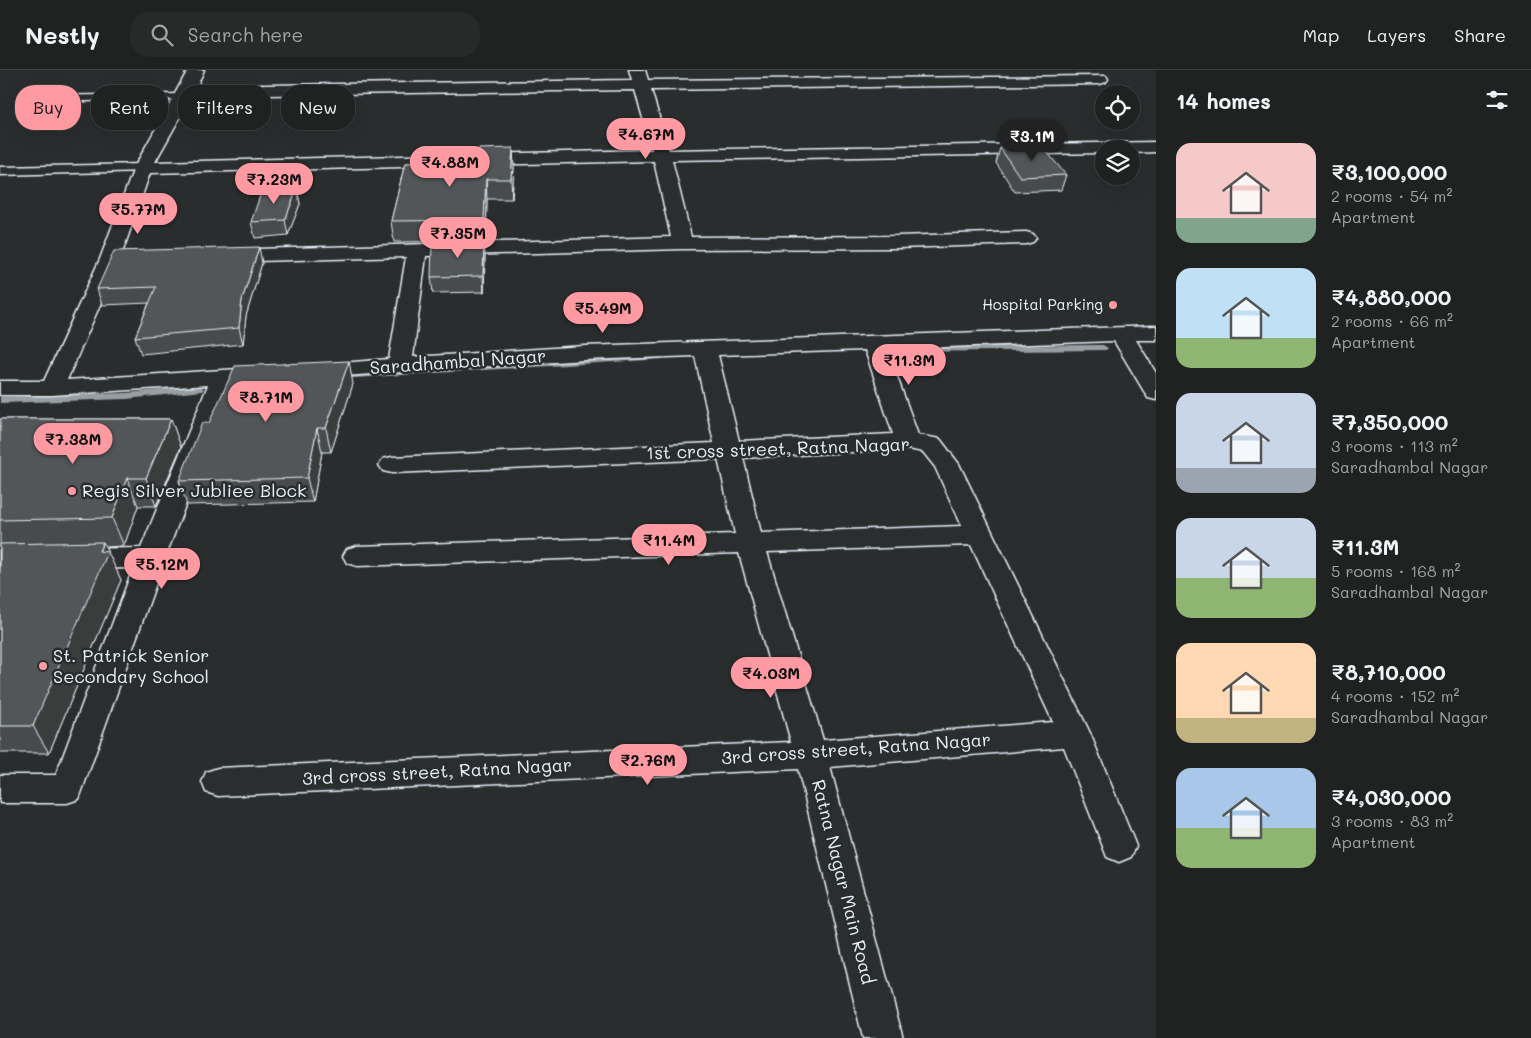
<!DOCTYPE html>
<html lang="en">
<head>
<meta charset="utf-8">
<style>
	body { margin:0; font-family:Mali,sans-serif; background:#282a2a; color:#f1f3f6; height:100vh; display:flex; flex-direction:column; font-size:19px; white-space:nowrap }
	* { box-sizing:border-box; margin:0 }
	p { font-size:16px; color:#a2a4a5 }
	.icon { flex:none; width:28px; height:28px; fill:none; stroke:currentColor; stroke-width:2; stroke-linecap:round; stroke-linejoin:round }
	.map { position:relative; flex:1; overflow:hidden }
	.side { display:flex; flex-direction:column; background:#202222; width:375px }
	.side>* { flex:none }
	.hud { position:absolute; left:15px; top:15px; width:475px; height:45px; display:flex; gap:10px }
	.tools { position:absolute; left:1095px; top:15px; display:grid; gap:10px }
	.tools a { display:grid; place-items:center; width:45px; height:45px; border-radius:50%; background:#202222; box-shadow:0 5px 20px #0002,0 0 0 1px #3d3f40; font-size:25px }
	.price { position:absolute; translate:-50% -42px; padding:0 11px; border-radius:18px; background:#ff9aa2; color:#111; font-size:16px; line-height:32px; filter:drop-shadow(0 1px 2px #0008) }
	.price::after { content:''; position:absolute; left:50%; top:30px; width:15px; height:11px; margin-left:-8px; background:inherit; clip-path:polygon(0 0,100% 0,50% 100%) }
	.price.on { background:#222; color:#fff }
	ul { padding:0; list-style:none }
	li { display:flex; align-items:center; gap:15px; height:125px; padding:0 20px }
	li span { display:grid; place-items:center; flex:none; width:140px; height:100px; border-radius:15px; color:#555 }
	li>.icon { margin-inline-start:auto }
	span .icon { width:60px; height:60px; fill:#fffc; stroke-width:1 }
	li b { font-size:21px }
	h2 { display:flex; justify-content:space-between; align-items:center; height:60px; padding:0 20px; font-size:21px }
	.tag { padding:0 18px; border-radius:20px; background:#202222; box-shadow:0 5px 20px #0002,0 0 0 1px #3d3f40; font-size:18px; line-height:45px }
	.tag.on { background:#ff9aa2; color:#111 }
	header { display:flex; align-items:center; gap:30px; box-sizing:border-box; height:70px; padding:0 25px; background:#202222; border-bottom:1px solid #3d3f40 }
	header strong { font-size:24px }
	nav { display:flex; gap:28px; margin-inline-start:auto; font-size:18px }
	.search { width:350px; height:45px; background:#282a2a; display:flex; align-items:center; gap:12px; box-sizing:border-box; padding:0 18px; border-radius:20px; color:#a2a4a5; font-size:19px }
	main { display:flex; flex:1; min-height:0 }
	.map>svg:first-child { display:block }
</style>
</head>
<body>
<header>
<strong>Nestly</strong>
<div class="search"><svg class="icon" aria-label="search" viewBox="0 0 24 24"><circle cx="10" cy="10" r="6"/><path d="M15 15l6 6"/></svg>Search here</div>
<nav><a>Map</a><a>Layers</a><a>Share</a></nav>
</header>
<main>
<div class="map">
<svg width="1156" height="968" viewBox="0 0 1156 968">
	<rect width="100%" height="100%" fill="#2a2d2e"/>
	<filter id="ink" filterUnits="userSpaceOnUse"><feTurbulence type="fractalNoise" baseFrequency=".02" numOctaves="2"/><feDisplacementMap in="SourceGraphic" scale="10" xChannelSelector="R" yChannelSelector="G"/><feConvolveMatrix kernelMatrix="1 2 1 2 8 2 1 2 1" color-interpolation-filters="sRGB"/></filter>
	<g filter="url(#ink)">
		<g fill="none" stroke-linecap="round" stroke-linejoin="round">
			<g fill="#989fa3" fill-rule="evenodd">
				<polygon points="1103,275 1108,278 1106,280 892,282 887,279 892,276"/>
				<polygon points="659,284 662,285 662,289 338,309 333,306 338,303"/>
				<polygon points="199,316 202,317 204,319 202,321 127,329 0,333 0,327 127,323"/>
			</g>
			<defs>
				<g id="lane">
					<polygon points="183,24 187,25 189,27 187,29 33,32 27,29 33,26"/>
					<polygon points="143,94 149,98 147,101 0,105 0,97"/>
				</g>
				<path id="street" d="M188 0H204L197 16 632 10 629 0H645L648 10 1106 6 1108 9 1106 12 1100 14 651 20 669 80 1156 72V82L1131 83V79H1104V83L672 90 691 167 897 166 1026 162 1033 164 1036 168 1033 172 1026 174 897 178 682 179 426 186 413 287 585 276 1156 256V270H1136L1156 303V330L1148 328 1114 271 887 279 918 365 940 369 959 394 1090 663 1136 776 1131 787 1119 792 1107 787 1064 677 830 697 903 968H863L798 699 218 726 206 722 202 712 206 702 218 698 791 672 739 483 357 496 347 493 343 486 347 479 357 476 735 464 718 389 392 403 383 401 379 395 383 389 392 387 714 373 695 286 585 290 313 308 305 306 301 301 305 296 389 289 406 187 224 192 217 190 214 186 217 182 224 180 671 167 654 91 150 103 120 189 67 310 268 297 276 299 280 304 276 309 232 313 165 488 79 729 67 733H0V705H56L133 498 0 500V480L141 478 208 315 52 325H0V311H44L100 189 134 98ZM635 20 652 80 155 92 192 26ZM865 280 893 364 739 371 718 285ZM908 379 923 382 935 397 962 456 761 463 743 388ZM971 475 1053 652 823 670 767 482Z"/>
			</defs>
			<use href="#lane" stroke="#e8f1f8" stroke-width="3"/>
			<use href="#street" stroke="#e8f1f8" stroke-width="3"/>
			<use href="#lane" fill="#2a2d2e" fill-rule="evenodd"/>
			<use href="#street" fill="#2a2d2e" fill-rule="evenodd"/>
		</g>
		<g fill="#474b4d" stroke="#e8f1f8">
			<polygon points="1000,78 1066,105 1061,120 1015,122 996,93"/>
			<polygon points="405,93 514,97 512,129 487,129 486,171 394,172 391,151"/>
			<polygon points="297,119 300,134 288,165 255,168 251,152"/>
			<polygon points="485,186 484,222 433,223 431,207"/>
			<polygon points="262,193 246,246 243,274 141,284 135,267 149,233 102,235 97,219"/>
			<polygon points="353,314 331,382 322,382 313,432 187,435 179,411 209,353"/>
			<polygon points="0,349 171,349 181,377 156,436 138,436 124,476 105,477 121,510 49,683 0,683"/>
		</g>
		<g fill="#3a3d3e" stroke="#e8f1f8">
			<polygon points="513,78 514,97 512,129 511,109"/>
			<polygon points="486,109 487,129 486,171 484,150"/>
			<polygon points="297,119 300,134 288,165 285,150"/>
			<polygon points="484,171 485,186 484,222 483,206"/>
			<polygon points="259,177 262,193 246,246 243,274 239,258 242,230"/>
			<polygon points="349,291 353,314 331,382 326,358"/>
			<polygon points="171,349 181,377 156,436 146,408"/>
			<polygon points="317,358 322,382 313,432 307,408"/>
			<polygon points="127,408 138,436 124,476 112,448"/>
			<polygon points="103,472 108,483 108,482 121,510 49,683 33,656"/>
		</g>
		<g fill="#535759" stroke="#e8f1f8">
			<polygon points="1042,76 1066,105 1020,107 1000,78"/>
			<polygon points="513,78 511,109 486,109 484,150 391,151 405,93 478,93 479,79"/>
			<polygon points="297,119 285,150 251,152 262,120"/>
			<polygon points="484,171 483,206 431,207 432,172"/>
			<polygon points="259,177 242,230 239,258 135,267 156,217 97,219 114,181"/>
			<polygon points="349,291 326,358 317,358 307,408 179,411 202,353 209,353 235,296"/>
			<polygon points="0,349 171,349 146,408 127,408 112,448 0,450"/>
			<polygon points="103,472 99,481 108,482 33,656 0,656 0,474"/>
		</g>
	</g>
	<g fill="#ff9aa2" stroke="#2a2d2e" stroke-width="2">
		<circle cx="1113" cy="235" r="5"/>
		<circle cx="72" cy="421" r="5"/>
		<circle cx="43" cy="596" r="5"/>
	</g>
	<g text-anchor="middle" stroke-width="5" stroke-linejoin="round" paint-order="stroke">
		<g font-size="15" fill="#e8f1f8" stroke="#2a2d2e" text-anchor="end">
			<text x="1103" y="240">Hospital Parking</text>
		</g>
		<g font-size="18" fill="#e8f1f8" stroke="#2a2d2e">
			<text transform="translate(458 292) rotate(-4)" y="6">Saradhambal Nagar</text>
			<text transform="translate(778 379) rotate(-2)" y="6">1st cross street, Ratna Nagar</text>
			<text transform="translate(856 679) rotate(-4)" y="6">3rd cross street, Ratna Nagar</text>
			<text transform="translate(437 702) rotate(-3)" y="6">3rd cross street, Ratna Nagar</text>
			<text transform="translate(843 812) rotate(76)" y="6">Ratna Nagar Main Road</text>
		</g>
		<g font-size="18" fill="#e8f1f8" stroke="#2a2d2e" text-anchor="start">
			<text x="82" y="427">Regis Silver Jubliee Block</text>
			<text x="53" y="592">St. Patrick Senior<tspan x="53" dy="21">Secondary School</tspan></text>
		</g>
	</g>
</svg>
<div class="tools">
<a><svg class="icon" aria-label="locate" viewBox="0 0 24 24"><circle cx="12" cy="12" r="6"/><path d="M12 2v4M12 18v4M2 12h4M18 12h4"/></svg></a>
<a><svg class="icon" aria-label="layers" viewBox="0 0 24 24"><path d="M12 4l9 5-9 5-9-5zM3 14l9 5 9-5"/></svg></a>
</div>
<b class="price" style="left:646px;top:90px">₹4.67M</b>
<b class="price on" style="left:1032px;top:92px">₹3.1M</b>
<b class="price" style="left:450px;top:118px">₹4.88M</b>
<b class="price" style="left:274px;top:135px">₹7.23M</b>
<b class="price" style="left:138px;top:165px">₹5.77M</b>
<b class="price" style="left:458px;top:189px">₹7.35M</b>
<b class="price" style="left:603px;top:264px">₹5.49M</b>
<b class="price" style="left:909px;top:316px">₹11.3M</b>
<b class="price" style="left:266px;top:353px">₹8.71M</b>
<b class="price" style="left:73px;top:395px">₹7.38M</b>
<b class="price" style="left:669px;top:496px">₹11.4M</b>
<b class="price" style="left:162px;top:520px">₹5.12M</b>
<b class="price" style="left:771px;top:629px">₹4.03M</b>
<b class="price" style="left:648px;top:716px">₹2.76M</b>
<div class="hud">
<a class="tag on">Buy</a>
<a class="tag">Rent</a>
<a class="tag">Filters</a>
<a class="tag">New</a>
</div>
</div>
<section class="side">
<h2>14 homes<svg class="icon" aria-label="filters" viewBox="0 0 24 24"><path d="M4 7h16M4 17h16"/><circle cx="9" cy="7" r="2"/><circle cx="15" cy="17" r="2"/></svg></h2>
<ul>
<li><span style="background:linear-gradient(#f6c9c9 75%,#7fa58c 0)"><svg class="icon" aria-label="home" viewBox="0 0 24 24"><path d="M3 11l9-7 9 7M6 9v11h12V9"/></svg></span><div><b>₹3,100,000</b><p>2 rooms · 54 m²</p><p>Apartment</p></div></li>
<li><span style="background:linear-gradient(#bfe0f5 70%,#8fb573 0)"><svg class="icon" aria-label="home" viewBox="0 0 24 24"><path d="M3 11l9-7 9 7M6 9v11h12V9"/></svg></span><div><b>₹4,880,000</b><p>2 rooms · 66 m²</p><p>Apartment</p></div></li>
<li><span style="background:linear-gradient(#c9d6e8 75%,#9aa5b1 0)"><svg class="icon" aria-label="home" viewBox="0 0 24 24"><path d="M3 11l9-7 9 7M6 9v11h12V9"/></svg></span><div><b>₹7,350,000</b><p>3 rooms · 113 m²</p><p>Saradhambal Nagar</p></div></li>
<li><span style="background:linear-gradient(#c9d6e8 60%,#8fb573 0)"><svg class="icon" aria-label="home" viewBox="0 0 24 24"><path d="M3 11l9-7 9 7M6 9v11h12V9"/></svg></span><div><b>₹11.3M</b><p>5 rooms · 168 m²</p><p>Saradhambal Nagar</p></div></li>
<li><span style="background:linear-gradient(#ffd9b3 75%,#c2b280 0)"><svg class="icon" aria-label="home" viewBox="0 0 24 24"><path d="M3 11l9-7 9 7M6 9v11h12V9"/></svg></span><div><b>₹8,710,000</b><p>4 rooms · 152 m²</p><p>Saradhambal Nagar</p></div></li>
<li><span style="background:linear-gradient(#a9c7e8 60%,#8fb573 0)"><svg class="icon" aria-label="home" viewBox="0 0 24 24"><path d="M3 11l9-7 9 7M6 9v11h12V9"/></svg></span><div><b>₹4,030,000</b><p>3 rooms · 83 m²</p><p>Apartment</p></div></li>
</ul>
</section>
</main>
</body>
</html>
